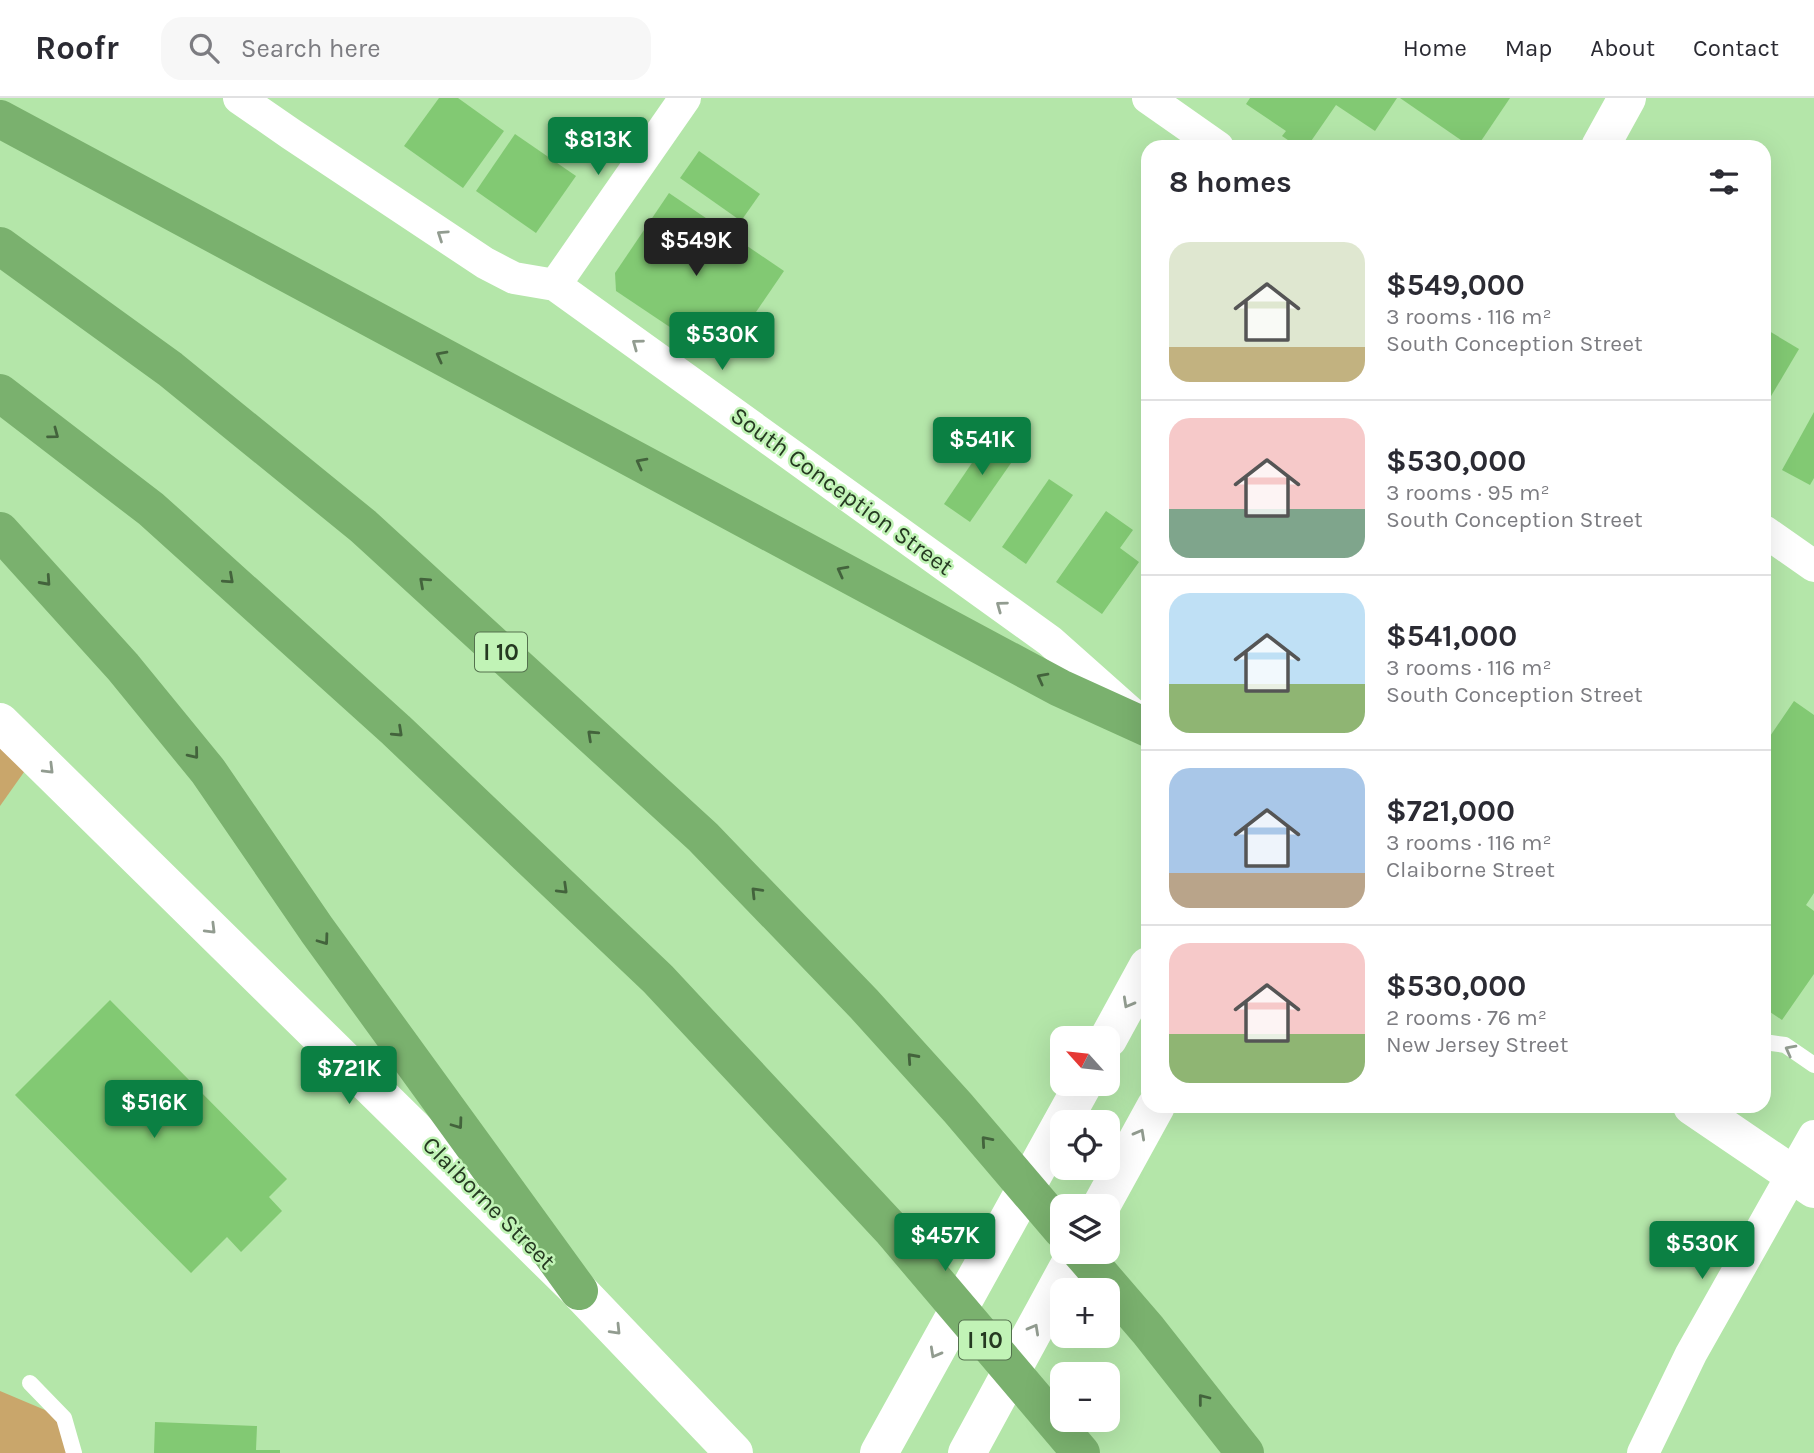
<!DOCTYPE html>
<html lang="en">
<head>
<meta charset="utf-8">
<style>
	body { margin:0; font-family:Karla,sans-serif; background:#f7f7f7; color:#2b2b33; height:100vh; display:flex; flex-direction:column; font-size:26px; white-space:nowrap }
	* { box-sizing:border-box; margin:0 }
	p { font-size:23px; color:#7c7c81 }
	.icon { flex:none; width:38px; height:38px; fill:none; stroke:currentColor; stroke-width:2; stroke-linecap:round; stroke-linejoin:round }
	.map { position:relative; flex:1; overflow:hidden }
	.panel { position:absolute; left:1141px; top:42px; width:630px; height:973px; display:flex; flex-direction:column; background:#fff; border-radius:21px; box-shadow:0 7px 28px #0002 }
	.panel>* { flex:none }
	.needle { width:46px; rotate:297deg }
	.controls { position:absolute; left:1050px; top:928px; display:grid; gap:14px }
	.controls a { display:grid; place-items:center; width:70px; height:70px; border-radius:14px; background:#fff; box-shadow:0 7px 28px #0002; font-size:35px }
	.price { position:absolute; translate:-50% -60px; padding:0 16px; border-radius:7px; background:#0b8043; color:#fff; font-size:23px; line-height:46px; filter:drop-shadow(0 2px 4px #0008) }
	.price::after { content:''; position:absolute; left:50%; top:42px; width:21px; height:16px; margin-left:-10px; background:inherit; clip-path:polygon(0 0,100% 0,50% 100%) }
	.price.active { background:#222; color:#fff }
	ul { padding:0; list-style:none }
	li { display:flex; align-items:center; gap:21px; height:175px; padding:0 28px }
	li+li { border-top:2px solid #e1e1e2 }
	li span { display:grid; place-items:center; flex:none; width:196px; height:140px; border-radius:21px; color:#555 }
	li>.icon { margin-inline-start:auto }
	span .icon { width:84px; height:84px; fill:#fffc; stroke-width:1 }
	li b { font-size:30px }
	h2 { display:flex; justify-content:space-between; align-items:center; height:84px; padding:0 28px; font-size:30px }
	header { display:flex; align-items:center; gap:42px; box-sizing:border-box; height:98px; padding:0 35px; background:#fff; border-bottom:2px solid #e1e1e2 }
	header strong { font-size:33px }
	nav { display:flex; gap:38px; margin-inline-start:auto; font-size:24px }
	.search { width:490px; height:63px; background:#f7f7f7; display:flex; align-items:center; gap:18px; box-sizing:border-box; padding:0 24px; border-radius:21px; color:#7c7c81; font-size:26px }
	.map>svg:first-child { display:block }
</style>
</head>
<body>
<header>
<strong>Roofr</strong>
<div class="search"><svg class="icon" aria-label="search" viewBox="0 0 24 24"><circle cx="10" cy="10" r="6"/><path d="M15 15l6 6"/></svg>Search here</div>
<nav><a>Home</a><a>Map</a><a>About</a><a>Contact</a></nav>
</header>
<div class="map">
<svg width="1814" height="1355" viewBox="0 0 1814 1355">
	<rect width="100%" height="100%" fill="#b4e6a9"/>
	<g fill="#c9a66b">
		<polygon points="0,624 29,667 0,708"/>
		<polygon points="0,1293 64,1320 74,1355 0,1355"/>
	</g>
	<g fill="#82c973">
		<polygon points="439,0 458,0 504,33 463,90 404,48"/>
		<polygon points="1250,0 1397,0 1375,33 1336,7 1307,49 1298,49 1282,38 1286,33 1246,6"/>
		<polygon points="1400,0 1510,0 1477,49 1471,49"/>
		<polygon points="515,36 576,78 536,135 476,93"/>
		<polygon points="699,53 760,96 741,123 680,80"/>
		<polygon points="669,95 784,173 722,264 616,193 615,175"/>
		<polygon points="1764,230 1799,251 1764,310"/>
		<polygon points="1814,314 1814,380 1810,387 1782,372"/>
		<polygon points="993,334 1020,352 970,424 944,406"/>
		<polygon points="1049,381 1073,397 1026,466 1002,449"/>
		<polygon points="1106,413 1133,432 1120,450 1139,464 1102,516 1056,484"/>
		<polygon points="1794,603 1814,617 1814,795 1806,807 1814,813 1814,876 1782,922 1764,910 1764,647"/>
		<polygon points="110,902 287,1081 269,1099 282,1113 241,1154 227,1139 191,1175 15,997"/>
		<polygon points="155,1324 257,1328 256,1352 280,1352 280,1355 154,1355"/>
	</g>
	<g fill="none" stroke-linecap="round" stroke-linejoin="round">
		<g stroke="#fff" stroke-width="16">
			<polyline points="1764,944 1785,947 1814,967"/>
			<polyline points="30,1285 64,1320 74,1355"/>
		</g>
		<g stroke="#fff" stroke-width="32">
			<polyline points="239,0 291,36 485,165 514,180 555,187 1050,543 1131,615"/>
			<polyline points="1148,0 1218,49"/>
			<polyline points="555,187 685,0"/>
			<polyline points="1764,433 1814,468"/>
			<polyline points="1643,1355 1691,1256 1814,1038"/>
		</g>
		<g stroke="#fff" stroke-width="38">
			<polyline points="1600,49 1627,0"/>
			<polyline points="0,624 579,1193 734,1355"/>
			<polyline points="1108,941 1148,868"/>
			<polyline points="1692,1008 1814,1091"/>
			<polyline points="1101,1108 1156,1008"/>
			<polyline points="879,1355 1084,985"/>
			<polyline points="967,1355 1077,1153"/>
		</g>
		<g stroke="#7ab16e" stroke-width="38">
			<polyline points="0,21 1060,590 1148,630"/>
			<polyline points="0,148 170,271 363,428 703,739 864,906 958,1010 1062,1132"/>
			<polyline points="0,295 151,411 396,632 658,881 891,1131 1081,1355"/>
			<polyline points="0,433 123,569 208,673 317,832 579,1193"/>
			<polyline points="1080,1153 1148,1232 1245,1355"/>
		</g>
	</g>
	<defs><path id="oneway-chevron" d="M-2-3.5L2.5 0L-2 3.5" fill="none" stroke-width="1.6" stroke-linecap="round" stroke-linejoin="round" transform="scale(1.75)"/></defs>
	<g stroke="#929c90">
		<use href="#oneway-chevron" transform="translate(442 137) rotate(-146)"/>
		<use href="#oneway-chevron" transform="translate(637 246) rotate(-144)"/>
		<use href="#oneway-chevron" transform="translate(1001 508) rotate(-144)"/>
		<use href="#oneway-chevron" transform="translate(49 671) rotate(45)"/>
		<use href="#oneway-chevron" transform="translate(211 831) rotate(45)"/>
		<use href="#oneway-chevron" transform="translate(1128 905) rotate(119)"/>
		<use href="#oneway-chevron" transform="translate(1790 952) rotate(-152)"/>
		<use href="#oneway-chevron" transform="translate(1140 1036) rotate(-61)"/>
		<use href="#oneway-chevron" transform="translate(1034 1231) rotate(-61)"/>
		<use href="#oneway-chevron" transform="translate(616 1232) rotate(46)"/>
		<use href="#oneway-chevron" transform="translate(935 1255) rotate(119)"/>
	</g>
	<g stroke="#43633c">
		<use href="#oneway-chevron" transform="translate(441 258) rotate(-152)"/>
		<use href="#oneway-chevron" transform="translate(54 336) rotate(37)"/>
		<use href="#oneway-chevron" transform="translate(641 365) rotate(-152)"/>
		<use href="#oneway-chevron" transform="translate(842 473) rotate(-152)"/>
		<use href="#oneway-chevron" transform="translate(229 481) rotate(42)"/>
		<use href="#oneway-chevron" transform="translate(46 483) rotate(48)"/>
		<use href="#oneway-chevron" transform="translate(424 484) rotate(-138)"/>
		<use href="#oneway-chevron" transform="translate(1042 580) rotate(-152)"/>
		<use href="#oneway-chevron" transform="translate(398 634) rotate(43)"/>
		<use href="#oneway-chevron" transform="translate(592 637) rotate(-137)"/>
		<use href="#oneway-chevron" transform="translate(194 656) rotate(51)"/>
		<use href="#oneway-chevron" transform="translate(563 791) rotate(44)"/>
		<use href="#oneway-chevron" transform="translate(756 794) rotate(-134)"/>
		<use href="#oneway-chevron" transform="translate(324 842) rotate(54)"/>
		<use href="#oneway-chevron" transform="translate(912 960) rotate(-132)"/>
		<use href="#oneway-chevron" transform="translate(458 1026) rotate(54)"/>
		<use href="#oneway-chevron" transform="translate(986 1043) rotate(-131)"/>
		<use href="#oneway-chevron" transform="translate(1203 1301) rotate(-128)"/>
	</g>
	<g text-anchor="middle" stroke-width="5" stroke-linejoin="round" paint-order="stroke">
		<g fill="#c1f3b6" stroke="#54714e" stroke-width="2">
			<rect x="475" y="534.5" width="52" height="39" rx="5"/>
			<rect x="959" y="1222.5" width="52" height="39" rx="5"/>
		</g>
		<g font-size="23" font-weight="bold" fill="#253921">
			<text x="501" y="562">I 10</text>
			<text x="985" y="1250">I 10</text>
		</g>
		<g font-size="24" fill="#253921" stroke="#c1f3b6">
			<text transform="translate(842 393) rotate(36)" y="8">South Conception Street</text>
			<text transform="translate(489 1105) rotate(45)" y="8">Claiborne Street</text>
		</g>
	</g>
</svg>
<div class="controls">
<a><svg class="needle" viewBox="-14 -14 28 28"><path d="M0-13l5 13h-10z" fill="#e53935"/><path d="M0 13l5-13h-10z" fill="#7c7c81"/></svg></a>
<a><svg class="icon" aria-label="locate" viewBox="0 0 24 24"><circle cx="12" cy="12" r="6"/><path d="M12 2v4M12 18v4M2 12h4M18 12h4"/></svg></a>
<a><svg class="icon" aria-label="layers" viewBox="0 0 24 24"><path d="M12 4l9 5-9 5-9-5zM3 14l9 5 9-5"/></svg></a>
<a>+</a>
<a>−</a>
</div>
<b class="price" style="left:598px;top:79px">$813K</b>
<b class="price active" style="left:696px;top:180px">$549K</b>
<b class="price" style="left:722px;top:274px">$530K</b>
<b class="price" style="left:982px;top:379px">$541K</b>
<b class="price" style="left:349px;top:1008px">$721K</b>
<b class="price" style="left:154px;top:1042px">$516K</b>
<b class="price" style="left:945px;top:1175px">$457K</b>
<b class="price" style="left:1702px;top:1183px">$530K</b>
<section class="panel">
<h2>8 homes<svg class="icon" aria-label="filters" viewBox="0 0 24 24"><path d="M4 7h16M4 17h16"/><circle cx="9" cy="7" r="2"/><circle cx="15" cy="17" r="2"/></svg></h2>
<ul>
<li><span style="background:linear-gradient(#dfe7d0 75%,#c2b280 0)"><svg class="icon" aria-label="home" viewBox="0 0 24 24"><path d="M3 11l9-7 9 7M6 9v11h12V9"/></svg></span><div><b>$549,000</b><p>3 rooms · 116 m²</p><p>South Conception Street</p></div></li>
<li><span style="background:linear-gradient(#f6c9c9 65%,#7fa58c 0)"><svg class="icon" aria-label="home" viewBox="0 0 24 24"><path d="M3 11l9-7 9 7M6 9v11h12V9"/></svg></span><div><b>$530,000</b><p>3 rooms · 95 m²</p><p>South Conception Street</p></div></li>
<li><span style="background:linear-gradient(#bfe0f5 65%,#8fb573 0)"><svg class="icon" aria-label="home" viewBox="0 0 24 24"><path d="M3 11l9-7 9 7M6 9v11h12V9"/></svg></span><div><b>$541,000</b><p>3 rooms · 116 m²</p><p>South Conception Street</p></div></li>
<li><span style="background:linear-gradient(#a9c7e8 75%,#b9a48a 0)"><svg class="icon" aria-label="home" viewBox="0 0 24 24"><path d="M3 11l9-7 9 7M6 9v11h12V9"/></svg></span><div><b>$721,000</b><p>3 rooms · 116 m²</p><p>Claiborne Street</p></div></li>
<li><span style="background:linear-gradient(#f6c9c9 65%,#8fb573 0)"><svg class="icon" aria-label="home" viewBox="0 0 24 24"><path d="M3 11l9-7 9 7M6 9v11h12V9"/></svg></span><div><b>$530,000</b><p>2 rooms · 76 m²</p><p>New Jersey Street</p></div></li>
</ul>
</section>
</div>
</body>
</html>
